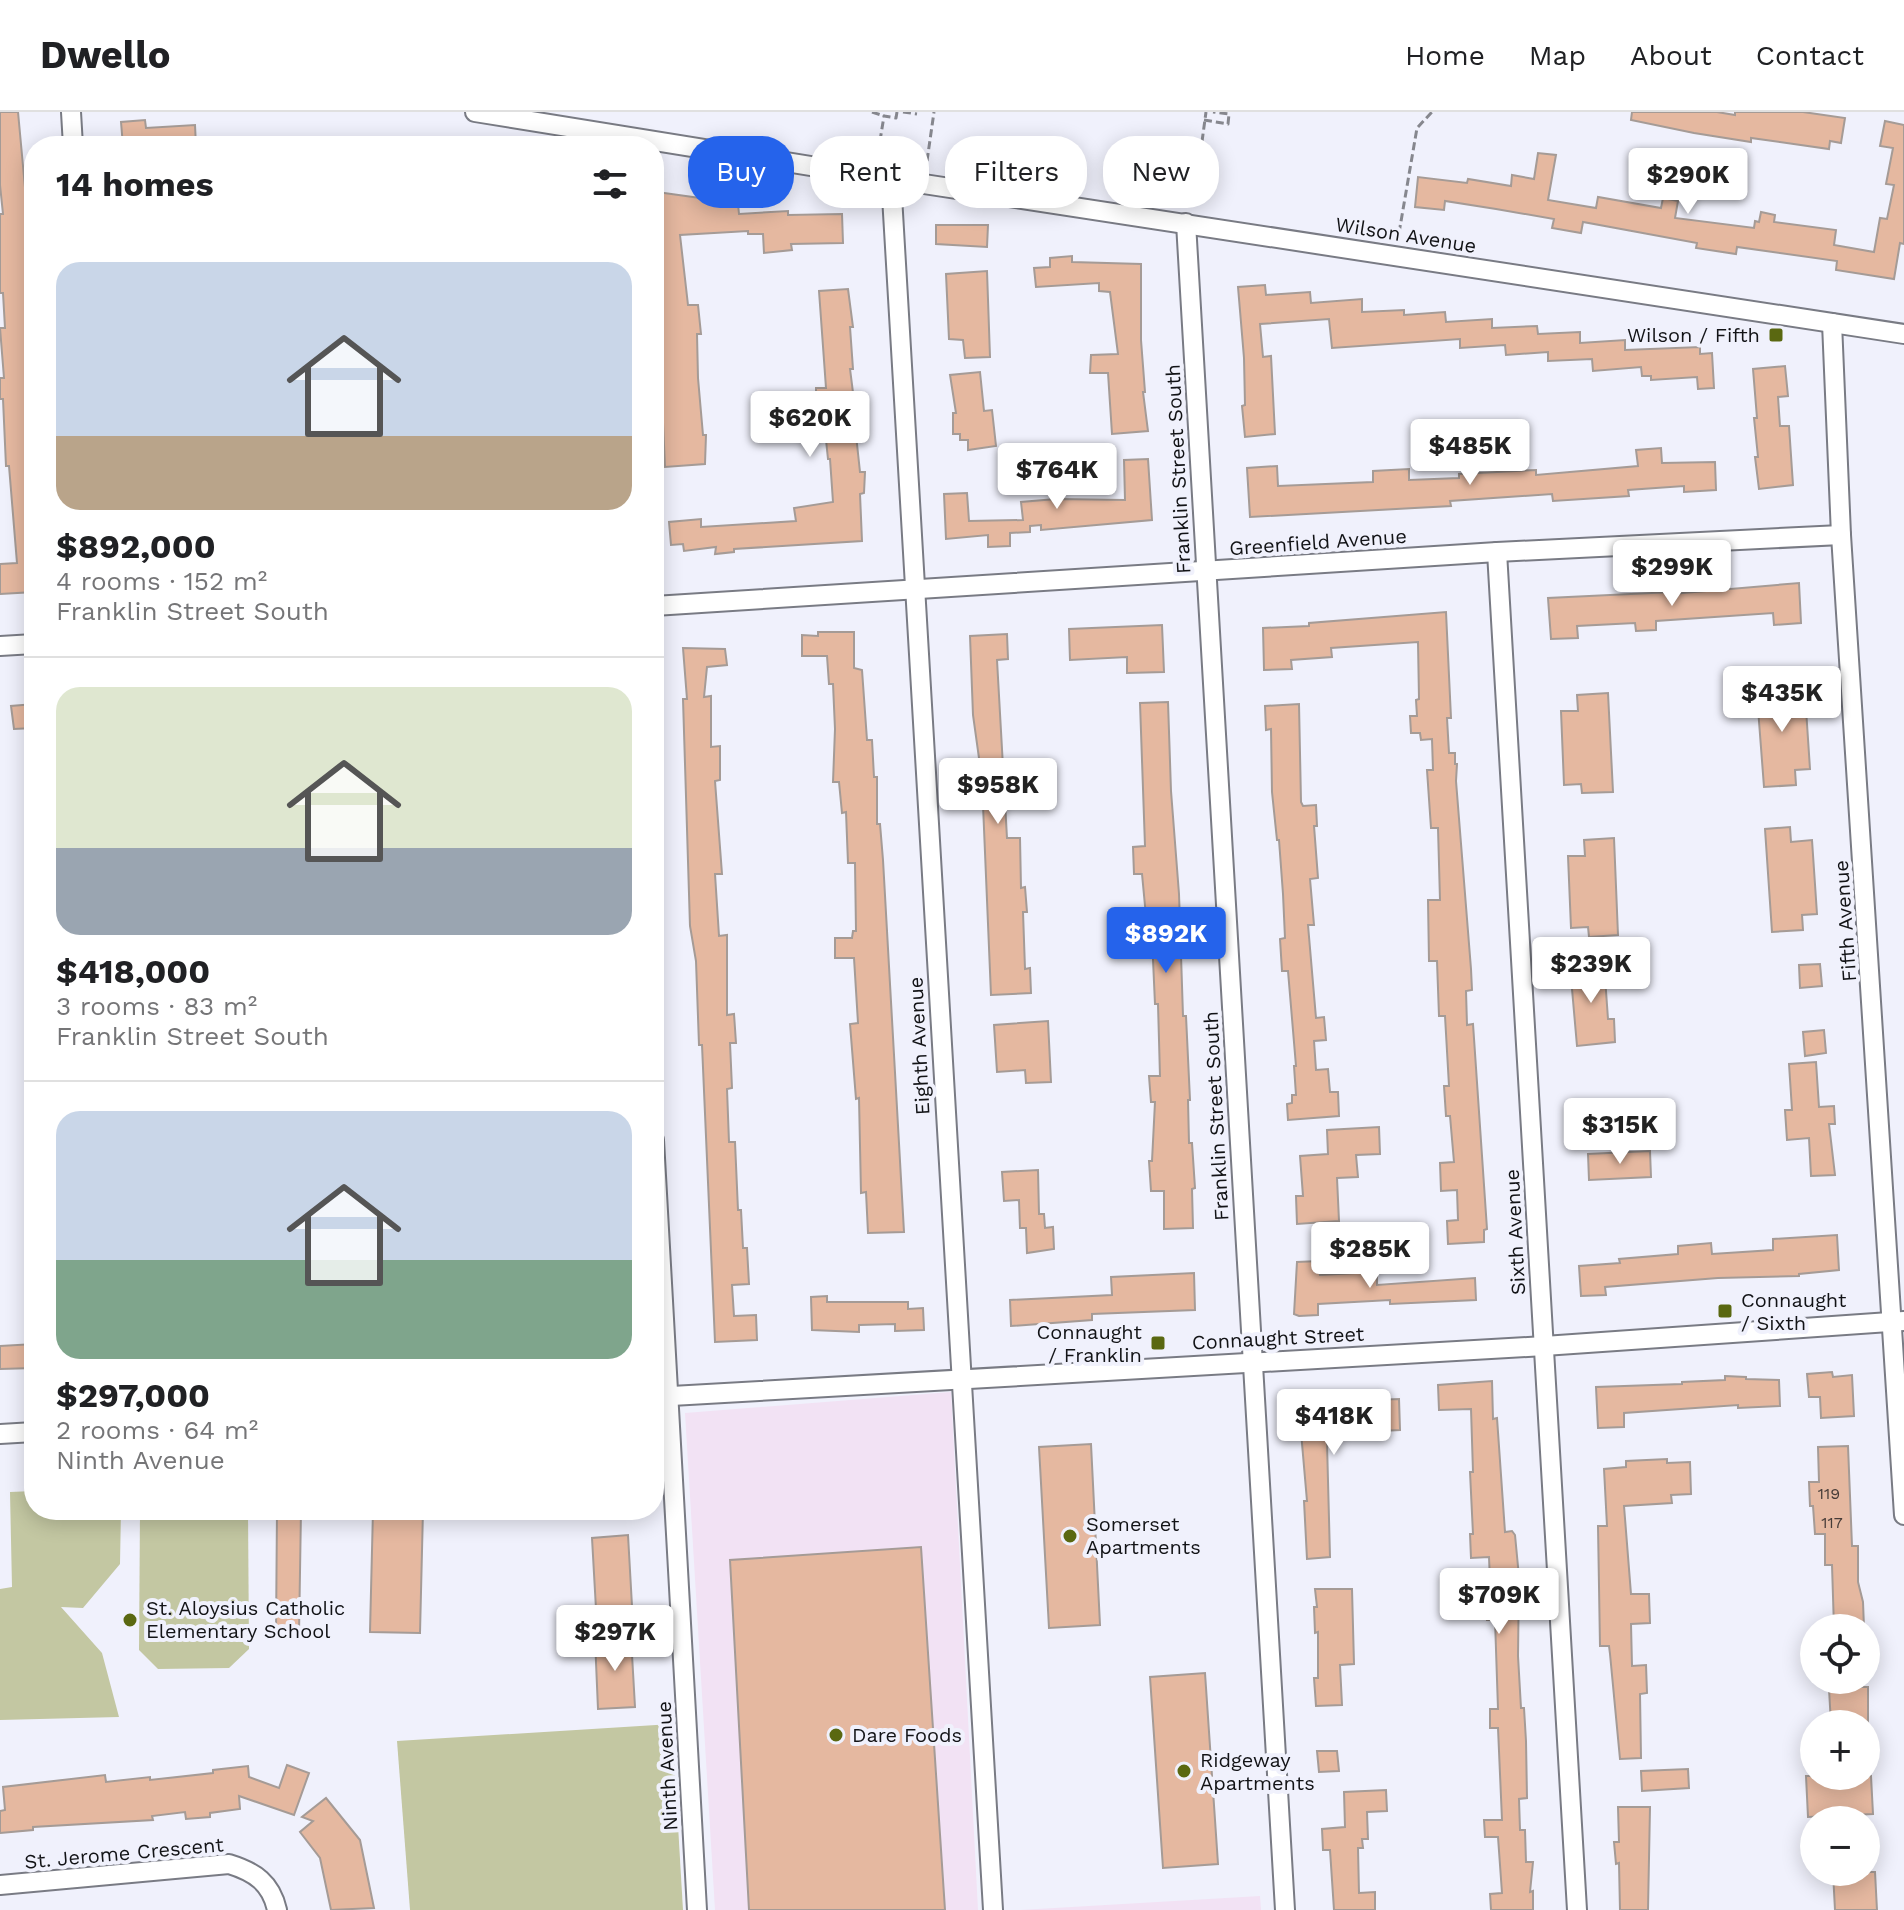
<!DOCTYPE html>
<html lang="en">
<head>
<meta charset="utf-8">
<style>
	body { margin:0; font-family:"Work Sans",sans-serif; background:#f2f2f2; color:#202124; height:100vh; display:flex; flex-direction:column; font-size:30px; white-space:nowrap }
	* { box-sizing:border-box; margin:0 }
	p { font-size:26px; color:#757577 }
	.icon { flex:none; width:44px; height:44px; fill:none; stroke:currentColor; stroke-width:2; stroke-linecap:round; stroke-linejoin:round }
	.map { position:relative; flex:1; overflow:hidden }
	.side { position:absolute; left:24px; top:24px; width:640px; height:1384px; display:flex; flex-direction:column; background:#fff; border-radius:32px; box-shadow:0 4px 20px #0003 }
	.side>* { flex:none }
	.banner { position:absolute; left:688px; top:24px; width:760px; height:72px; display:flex; gap:16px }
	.fabs { position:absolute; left:1800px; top:1502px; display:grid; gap:16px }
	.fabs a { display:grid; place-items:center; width:80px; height:80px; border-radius:50%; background:#fff; box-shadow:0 4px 20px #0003; font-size:40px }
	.price { position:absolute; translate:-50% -68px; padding:0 18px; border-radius:8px; background:#fff; color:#222; font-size:26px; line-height:52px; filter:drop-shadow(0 2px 4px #0008) }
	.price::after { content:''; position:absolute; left:50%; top:48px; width:24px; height:18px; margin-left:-12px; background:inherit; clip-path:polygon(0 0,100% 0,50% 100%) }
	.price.selected { background:#2563eb; color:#fff }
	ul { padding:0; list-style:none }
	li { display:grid; align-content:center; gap:16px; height:424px; padding:0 32px }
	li+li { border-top:2px solid #e0e0e0 }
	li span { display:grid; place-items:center; height:248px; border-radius:24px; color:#555 }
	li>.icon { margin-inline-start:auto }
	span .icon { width:144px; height:144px; fill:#fffc; stroke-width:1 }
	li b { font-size:34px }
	h2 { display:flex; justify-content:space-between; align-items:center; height:96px; padding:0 32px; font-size:34px }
	.tag { padding:0 28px; border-radius:32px; background:#fff; box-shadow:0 4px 20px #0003; font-size:28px; line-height:72px }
	.tag.selected { background:#2563eb; color:#fff }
	header { display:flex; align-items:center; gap:48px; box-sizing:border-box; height:112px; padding:0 40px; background:#fff; border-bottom:2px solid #e0e0e0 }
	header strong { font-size:38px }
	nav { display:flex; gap:44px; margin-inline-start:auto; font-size:28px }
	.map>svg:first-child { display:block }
</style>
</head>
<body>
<header>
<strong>Dwello</strong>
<nav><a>Home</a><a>Map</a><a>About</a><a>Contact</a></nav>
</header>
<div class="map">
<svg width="1904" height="1798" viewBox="0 0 1904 1798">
	<rect width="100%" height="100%" fill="#f0f1fc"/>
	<g fill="#f2e2f4">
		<polygon points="951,1280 978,1798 715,1798 685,1301"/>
		<polygon points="1260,1784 1261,1798 1020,1798"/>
	</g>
	<g fill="#c3c7a2">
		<polygon points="34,1379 34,1398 121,1398 120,1452 83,1496 61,1495 102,1541 119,1605 0,1608 0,1477 12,1475 10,1380"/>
		<polygon points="140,1398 248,1398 249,1537 229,1556 158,1557 139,1538"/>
		<polygon points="672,1612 683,1798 410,1798 397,1629"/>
	</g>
	<g fill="#e5b8a0" stroke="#a59b96" stroke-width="2">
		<polygon points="0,0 18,0 28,108 28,137 25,137 26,199 34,307 34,480 0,482 0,452 17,451 9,354 6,354 3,287 0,287 0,266 4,266 0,216 5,216 3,181 0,181 0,102 3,102 0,73"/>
		<polygon points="1632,0 1717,0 1735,3 1735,0 1803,0 1845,6 1841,31 1830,29 1829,37 1751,26 1751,30 1694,21 1631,8"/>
		<polygon points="145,8 146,16 195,13 196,34 123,34 121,10"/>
		<polygon points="1885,9 1904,13 1904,132 1900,131 1894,167 1836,158 1837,149 1737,135 1736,142 1696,136 1697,131 1583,110 1581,121 1552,116 1554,107 1496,97 1445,89 1444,98 1415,95 1418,65 1467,71 1468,67 1511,74 1512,63 1534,67 1538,41 1556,43 1548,88 1596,96 1598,85 1661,96 1663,86 1678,89 1675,106 1754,116 1755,109 1759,110 1761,100 1775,103 1774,110 1836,118 1834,133 1874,140 1880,106 1887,107 1894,73 1886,72 1893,36 1880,34"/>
		<polygon points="657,80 700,86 722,84 722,93 738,92 739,102 788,99 788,103 842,102 843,131 791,132 792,138 764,141 763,122 748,122 748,119 680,123 688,193 698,193 701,222 697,222 698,266 703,323 706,323 705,352 665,355 661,266 658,266 656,196 659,196 654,137"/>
		<polygon points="936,113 988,113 987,135 936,132"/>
		<polygon points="1072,144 1072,150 1141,152 1141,228 1145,280 1143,280 1148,319 1112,322 1108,261 1090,261 1091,243 1118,242 1110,180 1099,179 1099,171 1036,175 1034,156 1050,155 1050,146"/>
		<polygon points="987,159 990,245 965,246 963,228 949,227 946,162"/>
		<polygon points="1265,173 1266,183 1310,180 1311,191 1362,187 1362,200 1404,198 1404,203 1445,200 1446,210 1492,207 1492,216 1537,214 1538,222 1580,220 1580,231 1625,228 1625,238 1700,235 1700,242 1712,241 1714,276 1698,277 1697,265 1651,268 1651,264 1642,264 1641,255 1593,259 1592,247 1548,249 1548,240 1506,243 1505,233 1460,236 1460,227 1332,236 1329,207 1260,212 1263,245 1271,244 1275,322 1245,325 1242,294 1245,293 1244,246 1238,175"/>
		<polygon points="848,177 853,215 850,215 853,257 850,257 856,304 854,304 860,360 865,360 864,381 860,382 862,429 734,437 734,440 715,442 716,435 684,439 683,432 671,433 669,410 701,407 701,415 796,409 794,396 833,390 830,347 828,347 826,328 820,327 816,294 816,276 826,276 819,179"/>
		<polygon points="1785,254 1788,284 1778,285 1780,314 1789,314 1793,373 1759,377 1755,345 1758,345 1754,306 1757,306 1753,257"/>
		<polygon points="980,260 984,299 992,298 996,334 968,338 968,328 960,328 960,322 953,322 953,301 956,301 950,263"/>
		<polygon points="1661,336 1662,351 1715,350 1716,378 1684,380 1684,374 1628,378 1629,384 1553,389 1552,382 1450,389 1451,394 1250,405 1247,356 1277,354 1278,374 1373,370 1373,359 1409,357 1409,368 1459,366 1459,362 1536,358 1536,363 1638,354 1636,338"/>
		<polygon points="1148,347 1152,408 1041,418 1041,413 1030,414 1030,420 1010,421 1010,434 988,435 988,423 946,427 944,382 967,381 969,409 1023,408 1021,390 1056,387 1125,388 1124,348"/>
		<polygon points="1799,471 1801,511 1774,513 1773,501 1656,509 1656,518 1636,519 1635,511 1577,514 1578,526 1551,527 1548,486 1672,480 1672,482"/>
		<polygon points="1446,500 1451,606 1447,606 1449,641 1455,641 1455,652 1457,652 1456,669 1471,857 1472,878 1466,879 1467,913 1473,912 1487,1117 1484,1118 1484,1130 1448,1132 1447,1109 1458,1108 1457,1078 1441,1079 1440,1051 1454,1050 1450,1004 1446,1004 1444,974 1449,974 1445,904 1439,904 1437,849 1429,849 1428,788 1440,788 1438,716 1431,716 1427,658 1433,658 1432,627 1421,628 1420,621 1411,621 1410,604 1417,604 1416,588 1419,587 1418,530 1331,536 1332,545 1291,548 1292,557 1264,558 1263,516 1309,514 1309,511"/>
		<polygon points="1162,513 1164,560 1127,561 1127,545 1070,548 1069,517"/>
		<polygon points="818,520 854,520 854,556 862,558 867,628 872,628 874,665 877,665 877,712 880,712 883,748 904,1120 868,1121 866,1080 861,1081 859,986 856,987 850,912 858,911 854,846 835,846 835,826 852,826 853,819 856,819 855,751 848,751 846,700 842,701 839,670 833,670 835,617 833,572 829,572 827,544 802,544 802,523 818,524"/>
		<polygon points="1007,522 1008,547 997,548 1007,726 1020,726 1021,776 1025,775 1027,800 1023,800 1025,857 1030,856 1031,881 991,883 983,693 981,693 979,646 973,603 970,524"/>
		<polygon points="683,536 725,537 727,553 707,555 704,585 711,584 711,635 720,634 720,668 715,669 722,762 715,762 719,824 727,823 727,903 734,902 736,931 730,931 732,976 727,977 729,1030 735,1030 738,1098 741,1098 743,1136 747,1136 749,1172 732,1173 734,1204 756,1203 757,1228 715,1230 702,933 699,933 696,849 690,814 683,587 687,587"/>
		<polygon points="1782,568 1784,583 1805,582 1810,657 1795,658 1796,673 1764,675 1756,570"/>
		<polygon points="1608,581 1613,680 1582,681 1581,672 1564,673 1561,599 1578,599 1577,583"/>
		<polygon points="1168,590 1171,679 1179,782 1183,904 1186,904 1190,988 1188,988 1189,1031 1192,1031 1195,1076 1192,1077 1193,1116 1164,1117 1164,1079 1151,1079 1149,1049 1152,1049 1155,990 1151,990 1149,964 1160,964 1158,892 1155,892 1151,803 1146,804 1142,762 1134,762 1133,735 1145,734 1140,591"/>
		<polygon points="34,592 34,616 14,617 11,594"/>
		<polygon points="1299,592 1301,690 1303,694 1316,693 1317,714 1314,714 1318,766 1310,767 1314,813 1308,813 1316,906 1324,905 1326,928 1314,929 1316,958 1328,957 1330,980 1338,980 1339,1004 1288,1008 1287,992 1292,991 1292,983 1296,983 1294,954 1296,954 1288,859 1282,859 1280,827 1285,826 1283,782 1279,728 1277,728 1272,680 1271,617 1266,618 1265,594"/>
		<polygon points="1790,715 1791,730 1812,728 1817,802 1802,803 1803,818 1772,820 1765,717"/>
		<polygon points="1614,726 1618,823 1589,825 1588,815 1571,816 1568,744 1585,744 1584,728"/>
		<polygon points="1604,851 1608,907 1614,907 1615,930 1577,934 1570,854"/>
		<polygon points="1820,852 1822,874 1800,876 1799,853"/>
		<polygon points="1048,909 1051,970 1026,971 1025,958 997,960 994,913"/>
		<polygon points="1824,918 1826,941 1805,944 1803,920"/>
		<polygon points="1816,950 1819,995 1834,994 1835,1012 1829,1012 1835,1063 1811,1064 1809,1026 1787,1028 1785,998 1792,998 1789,952"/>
		<polygon points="1379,1015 1380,1042 1356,1043 1358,1065 1337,1066 1339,1109 1297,1112 1296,1084 1303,1084 1300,1044 1328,1042 1327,1018"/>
		<polygon points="1650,1039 1651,1065 1589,1068 1588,1042"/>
		<polygon points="1038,1058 1039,1102 1044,1102 1045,1116 1053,1115 1054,1137 1027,1141 1026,1116 1020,1116 1019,1088 1004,1089 1002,1060"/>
		<polygon points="1837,1123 1839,1158 1799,1162 1799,1164 1718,1166 1605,1175 1606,1183 1581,1184 1579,1154 1620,1151 1619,1147 1678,1142 1678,1134 1711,1131 1712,1142 1773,1138 1773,1127"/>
		<polygon points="1319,1149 1320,1163 1377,1160 1377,1173 1475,1166 1476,1188 1390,1192 1390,1188 1318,1192 1318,1203 1299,1204 1294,1202 1297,1150"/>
		<polygon points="1194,1161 1195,1198 1092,1202 1092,1208 1011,1214 1010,1188 1112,1183 1111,1165"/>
		<polygon points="827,1184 827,1190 908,1190 908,1197 923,1196 924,1218 895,1219 895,1212 859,1213 859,1220 812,1218 811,1185"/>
		<polygon points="34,1232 34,1256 0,1257 0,1234"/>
		<polygon points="1832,1260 1833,1265 1852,1263 1854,1304 1821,1306 1820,1285 1809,1285 1807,1262"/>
		<polygon points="1725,1264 1746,1265 1746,1267 1779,1268 1780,1294 1738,1296 1738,1293 1624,1301 1624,1315 1598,1316 1596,1275 1682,1272 1682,1270 1725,1268"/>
		<polygon points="1492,1269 1493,1307 1497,1306 1505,1420 1512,1419 1515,1423 1519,1465 1518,1544 1521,1596 1524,1596 1526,1629 1527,1686 1519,1687 1520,1718 1525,1718 1526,1750 1533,1750 1530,1780 1533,1779 1533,1798 1491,1798 1490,1782 1502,1781 1498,1725 1485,1725 1484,1708 1502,1708 1498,1616 1490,1616 1490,1597 1498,1597 1495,1508 1487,1508 1486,1494 1491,1493 1489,1445 1471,1446 1470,1422 1473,1422 1470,1360 1473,1360 1471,1297 1439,1298 1438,1273"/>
		<polygon points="1399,1287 1400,1318 1339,1321 1340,1330 1327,1331 1330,1445 1307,1447 1304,1389 1307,1389 1299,1297 1349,1294 1349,1289"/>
		<polygon points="1091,1332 1100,1513 1049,1516 1039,1335"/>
		<polygon points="1848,1334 1852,1434 1858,1434 1858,1470 1863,1490 1864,1516 1834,1516 1832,1453 1825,1453 1825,1422 1815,1422 1813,1394 1810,1394 1809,1370 1819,1370 1818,1335"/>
		<polygon points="1667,1347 1667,1351 1690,1350 1691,1382 1671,1383 1672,1391 1624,1394 1631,1482 1649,1482 1650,1511 1631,1512 1632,1554 1646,1553 1647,1581 1640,1582 1641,1646 1620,1647 1610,1542 1609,1534 1600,1534 1598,1414 1607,1414 1604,1357 1626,1355 1626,1349"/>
		<polygon points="277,1398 301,1398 299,1522 276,1521"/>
		<polygon points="373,1398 423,1398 420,1521 370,1520"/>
		<polygon points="628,1423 632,1494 596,1497 592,1426"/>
		<polygon points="921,1435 945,1798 749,1798 730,1448"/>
		<polygon points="1315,1477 1352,1477 1354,1552 1340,1553 1342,1593 1316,1594 1314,1566 1318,1566 1318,1520 1315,1521 1314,1495 1317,1495"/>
		<polygon points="631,1525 635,1595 598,1597 595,1527"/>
		<polygon points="1205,1561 1218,1752 1163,1756 1150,1565"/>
		<polygon points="1860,1575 1868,1575 1868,1612 1831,1612 1829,1577"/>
		<polygon points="1317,1639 1337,1639 1339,1659 1319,1660"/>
		<polygon points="287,1653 309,1661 294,1703 239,1684 240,1697 210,1701 210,1705 186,1707 185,1700 152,1704 153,1708 33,1715 33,1718 0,1721 0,1699 5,1698 3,1675 105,1663 106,1670 150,1665 150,1668 213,1661 213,1658 248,1654 249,1665 279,1676"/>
		<polygon points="1688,1657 1689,1676 1642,1679 1641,1659"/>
		<polygon points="1806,1664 1871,1664 1873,1702 1808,1705"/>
		<polygon points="1386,1678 1387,1699 1367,1700 1368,1727 1362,1727 1363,1736 1358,1736 1359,1781 1375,1780 1375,1798 1334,1798 1330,1738 1323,1738 1322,1717 1345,1715 1344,1680"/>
		<polygon points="326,1686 360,1728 374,1796 331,1798 320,1746 300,1720 313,1709 302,1705"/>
		<polygon points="1618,1695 1650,1695 1648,1798 1620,1798 1619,1751 1616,1752 1614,1730 1619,1730"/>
		<polygon points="1833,1760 1875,1760 1877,1798 1835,1798"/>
	</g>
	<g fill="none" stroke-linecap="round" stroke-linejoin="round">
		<defs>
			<g id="minor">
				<polyline points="71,0 73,34"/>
				<polyline points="475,0 891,67 1904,222"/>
				<polyline points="891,67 993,1798"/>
				<polyline points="1186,111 1285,1798"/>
				<polyline points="1832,211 1841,423 1904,1403"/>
				<polyline points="1497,440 1577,1798"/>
				<polyline points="654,494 1497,440 1841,423"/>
				<polyline points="0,534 34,532"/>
				<polyline points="654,1028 697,1798"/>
				<polyline points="654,1285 1544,1234 1904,1209"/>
				<polyline points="0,1322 34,1320"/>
				<path d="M0 1773 229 1752C255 1760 271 1771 277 1798"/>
			</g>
		</defs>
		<use href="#minor" stroke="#797b84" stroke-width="22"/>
		<g stroke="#86878e" stroke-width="3" stroke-dasharray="8 4" stroke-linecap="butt">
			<polyline points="872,0 884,4"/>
			<polyline points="903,0 917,2"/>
			<polyline points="1204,8 1228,12 1229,2 1213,0"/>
			<polyline points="878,41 884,4 896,6 897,0"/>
			<polyline points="927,49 934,0"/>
			<polyline points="1194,89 1206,0"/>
			<polyline points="1399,121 1417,16 1432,0"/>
		</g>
		<use href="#minor" stroke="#fff" stroke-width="18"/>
	</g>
	<g fill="#5a6811" stroke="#f0f1fc" stroke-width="3">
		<rect x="1768" y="215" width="16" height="16" rx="4"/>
		<rect x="1717" y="1191" width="16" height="16" rx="4"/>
		<rect x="1150" y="1223" width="16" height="16" rx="4"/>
		<circle cx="1070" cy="1424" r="8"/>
		<circle cx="130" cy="1508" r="8"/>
		<circle cx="836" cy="1623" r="8"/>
		<circle cx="1184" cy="1659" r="8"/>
	</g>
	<g text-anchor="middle" stroke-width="8" stroke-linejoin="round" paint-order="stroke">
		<g font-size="16" fill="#473c38">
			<text x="1829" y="1387">119</text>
			<text x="1832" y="1416">117</text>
		</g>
		<g font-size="20" fill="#121316" stroke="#f0f1fc">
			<text transform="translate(1406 123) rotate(9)" y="7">Wilson Avenue</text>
			<text transform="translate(1178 357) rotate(-93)" y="7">Franklin Street South</text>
			<text transform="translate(1318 430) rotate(-4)" y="7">Greenfield Avenue</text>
			<text transform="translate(1845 809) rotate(-94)" y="7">Fifth Avenue</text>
			<text transform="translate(919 934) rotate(-93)" y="7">Eighth Avenue</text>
			<text transform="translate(1216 1004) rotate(-93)" y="7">Franklin Street South</text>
			<text transform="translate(1515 1120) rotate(-93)" y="7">Sixth Avenue</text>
			<text transform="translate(1278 1226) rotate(-3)" y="7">Connaught Street</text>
			<text transform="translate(667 1654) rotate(-93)" y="7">Ninth Avenue</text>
			<text transform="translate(124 1741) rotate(-5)" y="7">St. Jerome Crescent</text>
		</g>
		<g font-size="20" fill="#121316" stroke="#f0f1fc" text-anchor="start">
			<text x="1760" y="230" text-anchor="end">Wilson / Fifth</text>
			<text x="1741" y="1195">Connaught<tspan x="1741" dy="23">/ Sixth</tspan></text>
			<text x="1142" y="1227" text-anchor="end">Connaught<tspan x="1142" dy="23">/ Franklin</tspan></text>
			<text x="1086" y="1419">Somerset<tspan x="1086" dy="23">Apartments</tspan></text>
			<text x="146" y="1503">St. Aloysius Catholic<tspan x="146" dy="23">Elementary School</tspan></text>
			<text x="852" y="1630">Dare Foods</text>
			<text x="1200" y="1655">Ridgeway<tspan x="1200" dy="23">Apartments</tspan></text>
		</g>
	</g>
</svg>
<div class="fabs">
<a><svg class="icon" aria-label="locate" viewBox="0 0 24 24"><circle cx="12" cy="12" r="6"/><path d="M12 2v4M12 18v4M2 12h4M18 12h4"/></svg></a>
<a>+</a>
<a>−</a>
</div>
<b class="price" style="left:1688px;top:104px">$290K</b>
<b class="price" style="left:810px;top:347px">$620K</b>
<b class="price" style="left:1470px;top:375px">$485K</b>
<b class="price" style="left:1057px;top:399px">$764K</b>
<b class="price" style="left:1672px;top:496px">$299K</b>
<b class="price" style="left:1782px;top:622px">$435K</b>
<b class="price" style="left:998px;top:714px">$958K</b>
<b class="price selected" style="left:1166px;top:863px">$892K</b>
<b class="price" style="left:1591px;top:893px">$239K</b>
<b class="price" style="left:1620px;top:1054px">$315K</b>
<b class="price" style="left:1370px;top:1178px">$285K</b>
<b class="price" style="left:1334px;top:1345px">$418K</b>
<b class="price" style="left:1499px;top:1524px">$709K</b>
<b class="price" style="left:615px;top:1561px">$297K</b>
<div class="banner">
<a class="tag selected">Buy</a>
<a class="tag">Rent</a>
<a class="tag">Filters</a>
<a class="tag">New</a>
</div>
<section class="side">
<h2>14 homes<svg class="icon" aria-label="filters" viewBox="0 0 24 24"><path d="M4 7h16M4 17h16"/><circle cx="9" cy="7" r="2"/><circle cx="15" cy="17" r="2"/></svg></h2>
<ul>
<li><span style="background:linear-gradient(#c9d6e8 70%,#b9a48a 0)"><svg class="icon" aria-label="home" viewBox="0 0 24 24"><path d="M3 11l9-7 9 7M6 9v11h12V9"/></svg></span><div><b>$892,000</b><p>4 rooms · 152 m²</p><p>Franklin Street South</p></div></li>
<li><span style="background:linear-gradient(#dfe7d0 65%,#9aa5b1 0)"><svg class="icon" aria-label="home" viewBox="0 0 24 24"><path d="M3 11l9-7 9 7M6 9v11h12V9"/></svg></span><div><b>$418,000</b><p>3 rooms · 83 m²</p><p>Franklin Street South</p></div></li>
<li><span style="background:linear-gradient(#c9d6e8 60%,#7fa58c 0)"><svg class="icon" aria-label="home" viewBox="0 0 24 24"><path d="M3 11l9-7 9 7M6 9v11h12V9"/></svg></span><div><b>$297,000</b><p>2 rooms · 64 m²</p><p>Ninth Avenue</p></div></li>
</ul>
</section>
</div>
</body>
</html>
